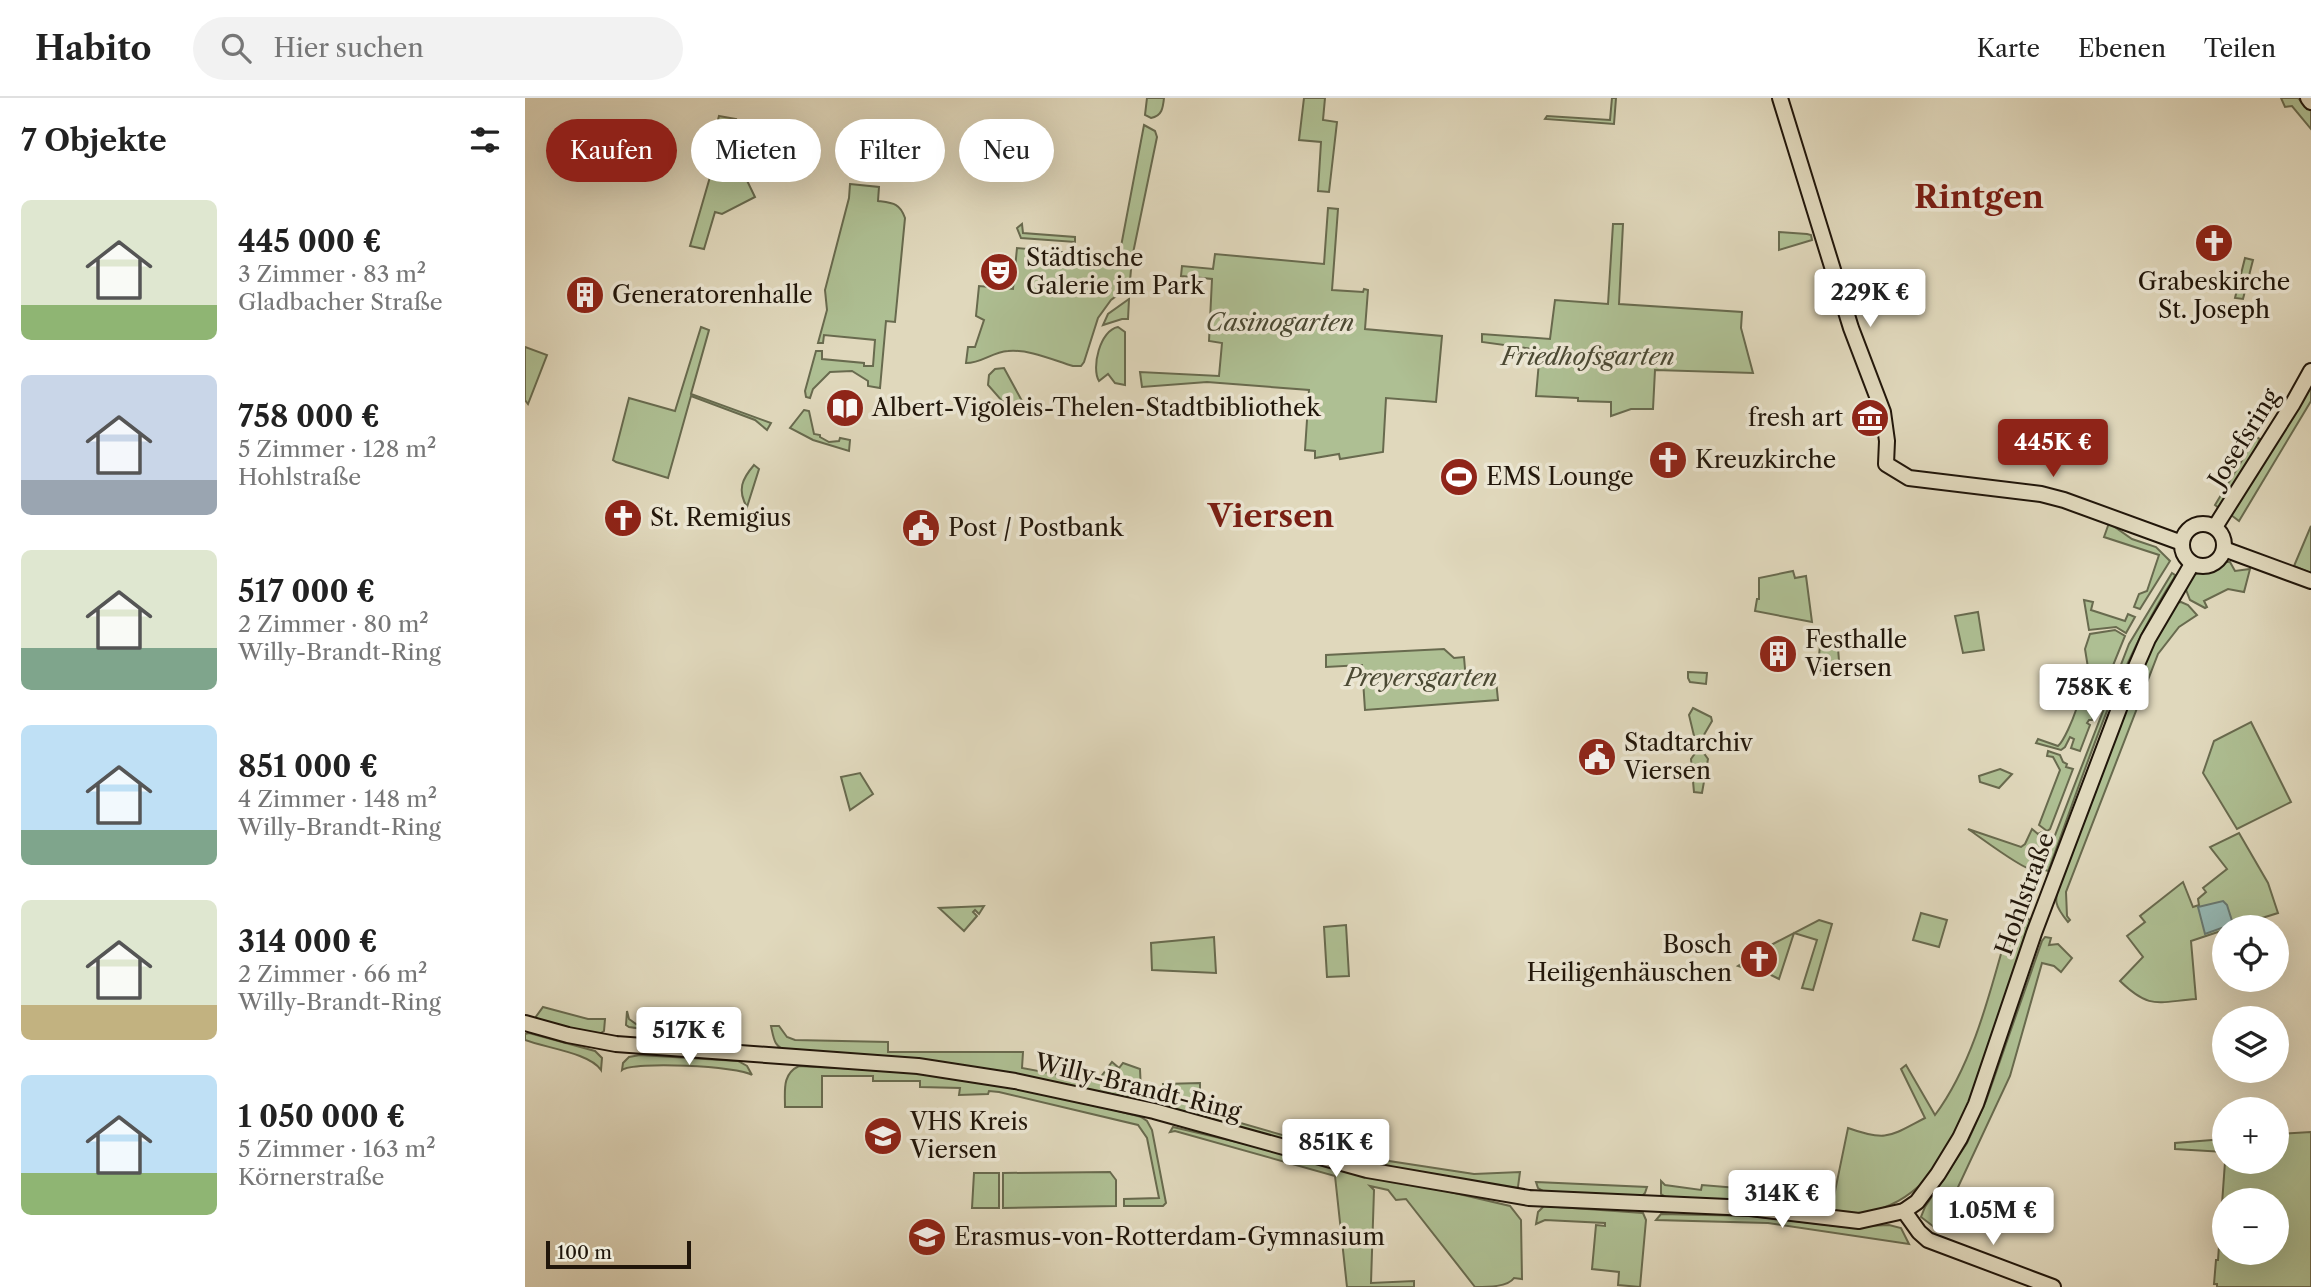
<!DOCTYPE html>
<html lang="de">
<head>
<meta charset="utf-8">
<style>
	body { margin:0; font-family:"Libre Caslon Text",serif; background:#f2f2f2; color:#222; height:100vh; display:flex; flex-direction:column; font-size:26px; white-space:nowrap }
	* { box-sizing:border-box; margin:0 }
	p { font-size:23px; color:#767676 }
	.icon { flex:none; width:38px; height:38px; fill:none; stroke:currentColor; stroke-width:2; stroke-linecap:round; stroke-linejoin:round }
	.map { position:relative; flex:1; overflow:hidden }
	.panel { display:flex; flex-direction:column; background:#fff; width:525px }
	.panel>* { flex:none }
	.guide { position:absolute; left:21px; top:21px; width:665px; height:63px; display:flex; gap:14px }
	.controls { position:absolute; left:1687px; top:817px; display:grid; gap:14px }
	.controls a { display:grid; place-items:center; width:77px; height:77px; border-radius:50%; background:#fff; box-shadow:0 7px 28px #0002; font-size:35px }
	.scale { position:absolute; left:21px; bottom:18px; width:145px; box-sizing:border-box; padding-left:7px; border:4px solid #21160a; border-top:0; font-size:19px; line-height:24px; white-space:nowrap; color:#21160a; -webkit-text-stroke:5px #ebe6d3; paint-order:stroke }
	.price { position:absolute; translate:-50% -60px; padding:0 16px; border-radius:7px; background:#fff; color:#222; font-size:23px; line-height:46px; filter:drop-shadow(0 2px 4px #0008) }
	.price::after { content:''; position:absolute; left:50%; top:42px; width:21px; height:16px; margin-left:-10px; background:inherit; clip-path:polygon(0 0,100% 0,50% 100%) }
	.price.selected { background:#8f2418; color:#fff }
	ul { padding:0; list-style:none }
	li { display:flex; align-items:center; gap:21px; height:175px; padding:0 21px }
	li span { display:grid; place-items:center; flex:none; width:196px; height:140px; border-radius:10px; color:#555 }
	li>.icon { margin-inline-start:auto }
	span .icon { width:84px; height:84px; fill:#fffc; stroke-width:1 }
	li b { font-size:30px }
	h2 { display:flex; justify-content:space-between; align-items:center; height:84px; padding:0 21px; font-size:30px }
	.chip { padding:0 24px; border-radius:32px; background:#fff; box-shadow:0 7px 28px #0002; font-size:24px; line-height:63px }
	.chip.selected { background:#8f2418; color:#fff }
	header { display:flex; align-items:center; gap:42px; box-sizing:border-box; height:98px; padding:0 35px; background:#fff; border-bottom:2px solid #e0e0e0 }
	header strong { font-size:33px }
	nav { display:flex; gap:38px; margin-inline-start:auto; font-size:24px }
	.search { width:490px; height:63px; background:#f2f2f2; display:flex; align-items:center; gap:18px; box-sizing:border-box; padding:0 24px; border-radius:38px; color:#767676; font-size:26px }
	main { display:flex; flex:1; min-height:0 }
	.map>svg:first-child { display:block }
</style>
</head>
<body>
<header>
<strong>Habito</strong>
<div class="search"><svg class="icon" aria-label="search" viewBox="0 0 24 24"><circle cx="10" cy="10" r="6"/><path d="M15 15l6 6"/></svg>Hier suchen</div>
<nav><a>Karte</a><a>Ebenen</a><a>Teilen</a></nav>
</header>
<main>
<section class="panel">
<h2>7 Objekte<svg class="icon" aria-label="filters" viewBox="0 0 24 24"><path d="M4 7h16M4 17h16"/><circle cx="9" cy="7" r="2"/><circle cx="15" cy="17" r="2"/></svg></h2>
<ul>
<li><span style="background:linear-gradient(#dfe7d0 75%,#8fb573 0)"><svg class="icon" aria-label="home" viewBox="0 0 24 24"><path d="M3 11l9-7 9 7M6 9v11h12V9"/></svg></span><div><b>445 000 €</b><p>3 Zimmer · 83 m²</p><p>Gladbacher Straße</p></div></li>
<li><span style="background:linear-gradient(#c9d6e8 75%,#9aa5b1 0)"><svg class="icon" aria-label="home" viewBox="0 0 24 24"><path d="M3 11l9-7 9 7M6 9v11h12V9"/></svg></span><div><b>758 000 €</b><p>5 Zimmer · 128 m²</p><p>Hohlstraße</p></div></li>
<li><span style="background:linear-gradient(#dfe7d0 70%,#7fa58c 0)"><svg class="icon" aria-label="home" viewBox="0 0 24 24"><path d="M3 11l9-7 9 7M6 9v11h12V9"/></svg></span><div><b>517 000 €</b><p>2 Zimmer · 80 m²</p><p>Willy-Brandt-Ring</p></div></li>
<li><span style="background:linear-gradient(#bfe0f5 75%,#7fa58c 0)"><svg class="icon" aria-label="home" viewBox="0 0 24 24"><path d="M3 11l9-7 9 7M6 9v11h12V9"/></svg></span><div><b>851 000 €</b><p>4 Zimmer · 148 m²</p><p>Willy-Brandt-Ring</p></div></li>
<li><span style="background:linear-gradient(#dfe7d0 75%,#c2b280 0)"><svg class="icon" aria-label="home" viewBox="0 0 24 24"><path d="M3 11l9-7 9 7M6 9v11h12V9"/></svg></span><div><b>314 000 €</b><p>2 Zimmer · 66 m²</p><p>Willy-Brandt-Ring</p></div></li>
<li><span style="background:linear-gradient(#bfe0f5 70%,#8fb573 0)"><svg class="icon" aria-label="home" viewBox="0 0 24 24"><path d="M3 11l9-7 9 7M6 9v11h12V9"/></svg></span><div><b>1 050 000 €</b><p>5 Zimmer · 163 m²</p><p>Körnerstraße</p></div></li>
</ul>
</section>
<div class="map">
<svg width="1786" height="1189" viewBox="0 0 1786 1189">
	<rect width="100%" height="100%" fill="#e0d8bc"/>
	<filter id="stains"><feTurbulence type="fractalNoise" baseFrequency=".00286" numOctaves="4"/><feColorMatrix values="0 0 0 0 .2 0 0 0 0 .09 0 0 0 0 .02 0 0 0 .5 -.17"/></filter>
	<radialGradient id="worn" r=".72"><stop offset=".6" stop-color="#630" stop-opacity="0"/><stop offset="1" stop-color="#630" stop-opacity=".3"/></radialGradient>
	<g fill="#aebf93" stroke="#686a4e" stroke-width="2" fill-rule="evenodd">
		<path d="M622 0H639C638 10 637 18 626 20L620 17Z"/>
		<polygon points="779,0 800,0 798,22 812,24 804,94 793,93 796,44 774,42"/>
		<polygon points="1087,0 1091,0 1089,26 1020,21 1022,18 1085,22"/>
		<polygon points="1756,0 1773,0 1786,13 1786,31 1767,8 1760,9"/>
		<polygon points="194,18 211,21 207,37 215,60 214,66 230,99 197,116 190,114 179,151 165,148 185,79 187,79 191,65 189,64 192,54 185,51"/>
		<path d="M619 27 630 33 632 39 607 160 605 183 602 190 586 202 573 220 559 264 556 268H548C528 262 504 251 483 253 467 254 457 265 441 265L443 249H450L459 222 451 218 454 188 488 191 492 150 594 159Z"/>
		<path d="M325 86 354 89 353 103C368 105 375 105 380 120L370 224 361 223 355 290 343 288V283L327 273 305 274 288 291 285 300 281 299 280 293 291 253H297V261L339 265V268H348L350 242 299 237 298 245H293L302 212 300 192 324 100Z"/>
		<polygon points="803,110 813,111 807,192 838,194 839,191 843,192 840,231 917,238 911,304 861,300 858,354 815,361 814,356 790,360 790,353 780,352 784,292 682,284 617,289 615,274 694,278 697,245 684,243 687,181 656,178 657,168 688,171 690,156 799,166"/>
		<polygon points="497,126 498,135 550,139 550,144 496,140 492,130"/>
		<polygon points="1088,126 1098,126 1094,206 1217,214 1216,230 1228,275 1130,272 1128,311 1106,311 1086,318 1086,304 1053,303 1053,300 1011,298 1015,252 957,244 957,236 1025,241 1030,202 1083,206"/>
		<polygon points="1254,134 1282,136 1286,137 1287,142 1254,152"/>
		<polygon points="1720,160 1728,162 1718,201 1710,200"/>
		<polygon points="604,201 603,221 597,221 578,227 583,216"/>
		<polygon points="176,229 184,232 166,296 246,325 242,332 230,322 166,298 143,380 91,364 88,362 104,300 150,313"/>
		<path d="M593 229 600 234V287L590 285 583 276 574 283C566 270 575 232 593 229Z"/>
		<polygon points="0,249 22,257 3,306 0,302"/>
		<polygon points="479,270 497,303 493,308 477,303 463,287 464,277 470,271"/>
		<polygon points="1786,287 1786,303 1714,423 1706,417 1711,405"/>
		<polygon points="279,312 284,313 289,336 295,337 295,339 304,344 314,343 315,340 325,342 324,353 288,342 265,330"/>
		<polygon points="1731,339 1735,341 1723,368 1694,410 1690,407"/>
		<path d="M229 367 234 371 222 409C212 392 217 381 229 367Z"/>
		<polygon points="1584,425 1607,441 1631,449 1645,463 1615,511 1609,509 1614,496 1622,493 1634,457 1579,439"/>
		<polygon points="1786,428 1786,475 1769,468"/>
		<polygon points="1699,464 1705,464 1710,473 1725,471 1719,494 1703,491 1679,503 1682,509 1680,510 1665,502 1660,489 1668,477"/>
		<polygon points="1268,473 1270,480 1281,478 1287,524 1230,513 1232,501 1234,501 1234,480"/>
		<path d="M1647 475 1650 477 1649 480C1592 568 1561 670 1525 768L1523 773 1517 771 1604 546Z"/>
		<polygon points="1559,502 1568,504 1566,512 1600,523 1603,516 1610,519 1601,535 1591,529 1564,532"/>
		<path d="M1656 504 1663 507 1672 517 1654 529 1633 556 1541 794 1542 818 1545 822 1543 824C1529 807 1529 803 1535 783L1610 587 1639 522 1651 505Z"/>
		<polygon points="1453,514 1459,552 1438,555 1430,518"/>
		<polygon points="1590,532 1600,538 1574,602 1568,601 1560,551 1565,536"/>
		<polygon points="1309,544 1309,549 1313,550 1315,576 1293,572 1295,546"/>
		<polygon points="919,551 929,560 939,559 941,583 971,582 973,602 840,612 837,567 801,569 801,557"/>
		<path d="M1547 567 1561 575 1565 601 1568 603 1569 615 1567 622H1564L1562 625 1565 627 1555 653 1546 650 1549 641 1545 639 1540 649 1536 652 1511 645 1513 641 1533 648C1539 643 1548 621 1551 612 1555 603 1553 586 1553 576L1548 572 1540 573 1539 569Z"/>
		<polygon points="1163,574 1182,575 1181,586 1165,584 1163,580"/>
		<polygon points="1168,610 1186,619 1187,623 1176,642 1173,643 1170,642 1164,617"/>
		<polygon points="1726,624 1766,704 1712,731 1678,675 1689,643"/>
		<polygon points="1523,653 1535,657 1538,664 1542,666 1541,669 1548,671 1525,731 1522,733 1514,727 1535,672 1528,659 1522,658"/>
		<polygon points="1171,654 1178,654 1183,661 1177,695 1169,694 1166,661"/>
		<polygon points="1475,671 1487,676 1474,690 1455,684 1454,678"/>
		<polygon points="335,675 348,696 325,712 316,679"/>
		<path d="M1443 731 1496 749 1500 746 1507 731 1513 736 1517 734 1522 738 1521 742H1518L1517 746 1519 747 1510 768 1506 771C1497 771 1455 739 1443 731Z"/>
		<path d="M1714 735 1743 785 1753 815 1708 829 1699 830V832L1666 843 1671 901C1632 904 1625 912 1595 883L1618 859 1602 838 1620 824 1615 818 1658 784 1668 809 1674 807 1673 801 1681 794 1678 790 1702 771 1685 749Z"/>
		<path d="M1491 803 1505 823C1493 859 1482 894 1470 930 1455 979 1434 1054 1394 1088 1375 1105 1357 1112 1332 1117L1146 1102 1136 1096V1083L1140 1087 1176 1092 1177 1087 1213 1090 1249 1089 1308 1103 1323 1030C1362 1044 1365 1038 1400 1020L1376 971 1381 967 1410 1017C1453 960 1470 872 1491 803Z"/>
		<polygon points="459,808 454,816 450,812 448,814 452,818 439,833 414,810"/>
		<polygon points="1396,815 1422,822 1414,849 1388,842"/>
		<polygon points="1294,822 1307,826 1288,892 1277,890 1292,842 1269,835 1254,881 1238,873 1237,876 1213,868 1242,849"/>
		<polygon points="821,827 824,878 802,879 799,829"/>
		<polygon points="689,839 691,875 627,872 626,845"/>
		<polygon points="1520,839 1526,840 1524,847 1533,846 1547,860 1536,874 1529,868 1517,865 1485,978 1413,1132 1396,1119 1400,1109 1442,1045 1461,1003 1517,843"/>
		<polygon points="18,909 63,921 80,921 79,933 71,938 14,924 10,920"/>
		<polygon points="102,913 104,921 111,926 139,930 139,934 104,929 101,927"/>
		<path d="M246 928H254L262 939 270 942 363 944V954H498L497 970 572 984 587 964 594 970 598 965 615 971 616 994 606 1000 429 968 263 953C249 949 249 942 246 928Z"/>
		<path d="M4 935 70 953 77 960 76 972C65 955 21 950 0 942V936Z"/>
		<polygon points="148,940 213,944 215,947 148,945"/>
		<path d="M115 957 213 963 222 968 227 977C214 968 108 963 97 972L98 965 104 959Z"/>
		<path d="M274 968C329 971 384 972 439 979 499 987 558 1004 616 1019L622 1023 627 1032 641 1105 638 1108H599V1101L634 1100 622 1040 613 1027 474 994 464 993 463 996 434 997 435 990 395 989V983H348V978H297V1009H260C260 992 257 976 274 968Z"/>
		<path d="M675 985V992L664 1005 674 1013 820 1055 819 1030 833 1029 834 1055 838 1059 949 1076 995 1074 993 1089 988 1092 844 1068 659 1017C644 1008 639 1004 638 986Z"/>
		<path d="M648 1029 985 1108 996 1122 997 1181 989 1180C983 1189 963 1189 950 1189L881 1101 871 1102 863 1092 845 1088 849 1092 846 1185 889 1183V1189H822L810 1078 650 1033 645 1034Z"/>
		<path d="M1786 1034V1189H1692V1186H1689L1691 1162H1693L1700 1064H1752V1036ZM1752 1102V1155H1699V1102Z"/>
		<polygon points="1699,1041 1699,1054 1650,1051 1650,1045"/>
		<polygon points="585,1074 591,1082 591,1108 478,1110 478,1075"/>
		<polygon points="449,1075 474,1075 474,1110 447,1110"/>
		<polygon points="1011,1084 1122,1089 1120,1095 1115,1100 1020,1094 1013,1090"/>
		<polygon points="1019,1108 1118,1115 1121,1122 1115,1189 1093,1187 1094,1174 1067,1171 1071,1127 1080,1128 1080,1125 1020,1122 1011,1126 1013,1114"/>
		<polygon points="1136,1116 1227,1118 1320,1129 1364,1127 1376,1130 1384,1146 1243,1125 1131,1122"/>
	</g>
	<polygon fill="#95b9b6" stroke="#677871" stroke-width="2" points="1698,803 1702,807 1708,826 1680,836 1673,809"/>
	<g fill="none" stroke-linecap="round" stroke-linejoin="round">
		<defs>
			<g id="major">
				<polyline points="1255,0 1326,230 1358,314 1362,343 1361,366 1384,380 1516,396 1539,402 1657,445"/>
				<polyline points="1783,0 1786,4"/>
				<circle cx="1678" cy="447" r="21"/>
				<polyline points="1690,429 1767,307 1786,273"/>
				<polyline points="1699,451 1786,483"/>
				<polyline points="0,925 43,937 91,946 393,968 490,983 629,1013 842,1072 1004,1100 1225,1110 1334,1123 1379,1113 1392,1104 1413,1076 1435,1040 1451,1006 1509,835 1603,587 1623,541 1667,466"/>
				<polyline points="1379,1113 1394,1134 1403,1142 1528,1189"/>
			</g>
		</defs>
		<use href="#major" stroke="#21160a" stroke-width="18"/>
		<use href="#major" stroke="#e0d8bc" stroke-width="14"/>
	</g>
	<defs>
		<symbol id="church-disc" viewBox="-11 -11 22 22"><circle r="9.5" fill="#8f2418" stroke="#ebe6d3"/><path d="M-1.2-6h2.4v3.5h3.3v2.4h-3.3V6h-2.4V-.1h-3.3v-2.4h3.3Z" fill="#fff"/></symbol>
		<symbol id="theatre-disc" viewBox="-11 -11 22 22"><circle r="9.5" fill="#8f2418" stroke="#ebe6d3"/><path d="M-5-5.5Q0-4 5-5.5V0Q5 5 0 6Q-5 5-5 0ZM-3.3-2.5H-1v1.5H-3.3ZM1-2.5H3.3v1.5H1ZM-2.8 1Q0 5.5 2.8 1Z" fill="#fff"/></symbol>
		<symbol id="building-disc" viewBox="-11 -11 22 22"><circle r="9.5" fill="#8f2418" stroke="#ebe6d3"/><path d="M-4-6H4V6H1V3H-1V6H-4ZM-2.5-4.3h1.7v1.8h-1.7ZM.8-4.3h1.7v1.8H.8ZM-2.5-1h1.7V.8h-1.7ZM.8-1h1.7V.8H.8Z" fill="#fff"/></symbol>
		<symbol id="library-disc" viewBox="-11 -11 22 22"><circle r="9.5" fill="#8f2418" stroke="#ebe6d3"/><path d="M-6-4Q-3-5.5-.7-3.5V5Q-3 3-6 4ZM6-4Q3-5.5 .7-3.5V5Q3 3 6 4Z" fill="#fff"/></symbol>
		<symbol id="museum-disc" viewBox="-11 -11 22 22"><circle r="9.5" fill="#8f2418" stroke="#ebe6d3"/><path d="M0-6L6-3V-2H-6V-3ZM-5-1h2V3h-2ZM-1-1h2V3h-2ZM3-1h2V3H3ZM-6 4H6V6H-6Z" fill="#fff"/></symbol>
		<symbol id="stadium-disc" viewBox="-11 -11 22 22"><circle r="9.5" fill="#8f2418" stroke="#ebe6d3"/><path d="M0-5a6.5 5 0 1 0 0 10a6.5 5 0 1 0 0-10ZM-3.5-1.8h7v3.6h-7Z" fill="#fff"/></symbol>
		<symbol id="civic-disc" viewBox="-11 -11 22 22"><circle r="9.5" fill="#8f2418" stroke="#ebe6d3"/><path d="M-.6-6.5H3V-4.5H.6V-3L4-1V1h2V6H-6V1h2V-1L-.6-3ZM-1.2 2.5V6h2.4V2.5Z" fill="#fff"/></symbol>
		<symbol id="university-disc" viewBox="-11 -11 22 22"><circle r="9.5" fill="#8f2418" stroke="#ebe6d3"/><path d="M0-5L7-2L0 1L-7-2ZM-4 1L0 2.5L4 1V4Q0 6-4 4Z" fill="#fff"/></symbol>
		<symbol id="school-disc" viewBox="-11 -11 22 22"><circle r="9.5" fill="#8f2418" stroke="#ebe6d3"/><path d="M0-5L7-2L0 1L-7-2ZM-4 1L0 2.5L4 1V4Q0 6-4 4Z" fill="#fff"/></symbol>
	</defs>
	<g fill-rule="evenodd">
		<use href="#church-disc" x="1667" y="123" width="44" height="44"/>
		<use href="#theatre-disc" x="452" y="152" width="44" height="44"/>
		<use href="#building-disc" x="38" y="175" width="44" height="44"/>
		<use href="#library-disc" x="298" y="288" width="44" height="44"/>
		<use href="#museum-disc" x="1323" y="298" width="44" height="44"/>
		<use href="#church-disc" x="1121" y="340" width="44" height="44"/>
		<use href="#stadium-disc" x="912" y="357" width="44" height="44"/>
		<use href="#church-disc" x="76" y="398" width="44" height="44"/>
		<use href="#civic-disc" x="374" y="408" width="44" height="44"/>
		<use href="#building-disc" x="1231" y="534" width="44" height="44"/>
		<use href="#civic-disc" x="1050" y="637" width="44" height="44"/>
		<use href="#church-disc" x="1212" y="839" width="44" height="44"/>
		<use href="#university-disc" x="336" y="1016" width="44" height="44"/>
		<use href="#school-disc" x="380" y="1117" width="44" height="44"/>
	</g>
	<g text-anchor="middle" stroke-width="7" stroke-linejoin="round" paint-order="stroke">
		<g font-size="24" fill="#21160a" stroke="#ebe6d3" text-anchor="start">
			<text x="501" y="168">Städtische<tspan x="501" dy="28">Galerie im Park</tspan></text>
			<text x="1689" y="192" text-anchor="middle">Grabeskirche<tspan x="1689" dy="28">St. Joseph</tspan></text>
			<text x="87" y="205">Generatorenhalle</text>
			<text x="347" y="318">Albert-Vigoleis-Thelen-Stadtbibliothek</text>
			<text x="1318" y="328" text-anchor="end">fresh art</text>
			<text x="1170" y="370">Kreuzkirche</text>
			<text x="961" y="387">EMS Lounge</text>
			<text x="125" y="428">St. Remigius</text>
			<text x="423" y="438">Post / Postbank</text>
			<text x="1280" y="550">Festhalle<tspan x="1280" dy="28">Viersen</tspan></text>
			<text x="1099" y="653">Stadtarchiv<tspan x="1099" dy="28">Viersen</tspan></text>
			<text x="1207" y="855" text-anchor="end">Bosch<tspan x="1207" dy="28">Heiligenhäuschen</tspan></text>
			<text x="385" y="1032">VHS Kreis<tspan x="385" dy="28">Viersen</tspan></text>
			<text x="429" y="1147">Erasmus-von-Rotterdam-Gymnasium</text>
		</g>
		<g font-size="24" font-style="italic" fill="#4b4933" stroke="#ebe6d3">
			<text x="755" y="233">Casinogarten</text>
			<text x="1063" y="267">Friedhofsgarten</text>
			<text x="896" y="588">Preyersgarten</text>
		</g>
		<g font-size="24" fill="#21160a" stroke="#ebe6d3">
			<text transform="translate(1719 340) rotate(-58)" y="8">Josefsring</text>
			<text transform="translate(1500 796) rotate(-70)" y="8">Hohlstraße</text>
			<text transform="translate(613 989) rotate(14)" y="8">Willy-Brandt-Ring</text>
		</g>
		<g font-size="32" font-weight="bold" fill="#7a1f14" stroke="#ebe6d3">
			<text x="1454" y="110">Rintgen</text>
			<text x="746" y="429">Viersen</text>
		</g>
	</g>
	<rect width="100%" height="100%" filter="url(#stains)"/>
	<rect width="100%" height="100%" fill="url(#worn)"/>
</svg>
<div class="controls">
<a><svg class="icon" aria-label="locate" viewBox="0 0 24 24"><circle cx="12" cy="12" r="6"/><path d="M12 2v4M12 18v4M2 12h4M18 12h4"/></svg></a>
<a><svg class="icon" aria-label="layers" viewBox="0 0 24 24"><path d="M12 4l9 5-9 5-9-5zM3 14l9 5 9-5"/></svg></a>
<a>+</a>
<a>−</a>
</div>
<div class="scale">100 m</div>
<b class="price" style="left:1345px;top:231px">229K €</b>
<b class="price selected" style="left:1528px;top:381px">445K €</b>
<b class="price" style="left:1569px;top:626px">758K €</b>
<b class="price" style="left:164px;top:969px">517K €</b>
<b class="price" style="left:811px;top:1081px">851K €</b>
<b class="price" style="left:1257px;top:1132px">314K €</b>
<b class="price" style="left:1468px;top:1149px">1.05M €</b>
<div class="guide">
<a class="chip selected">Kaufen</a>
<a class="chip">Mieten</a>
<a class="chip">Filter</a>
<a class="chip">Neu</a>
</div>
</div>
</main>
</body>
</html>
